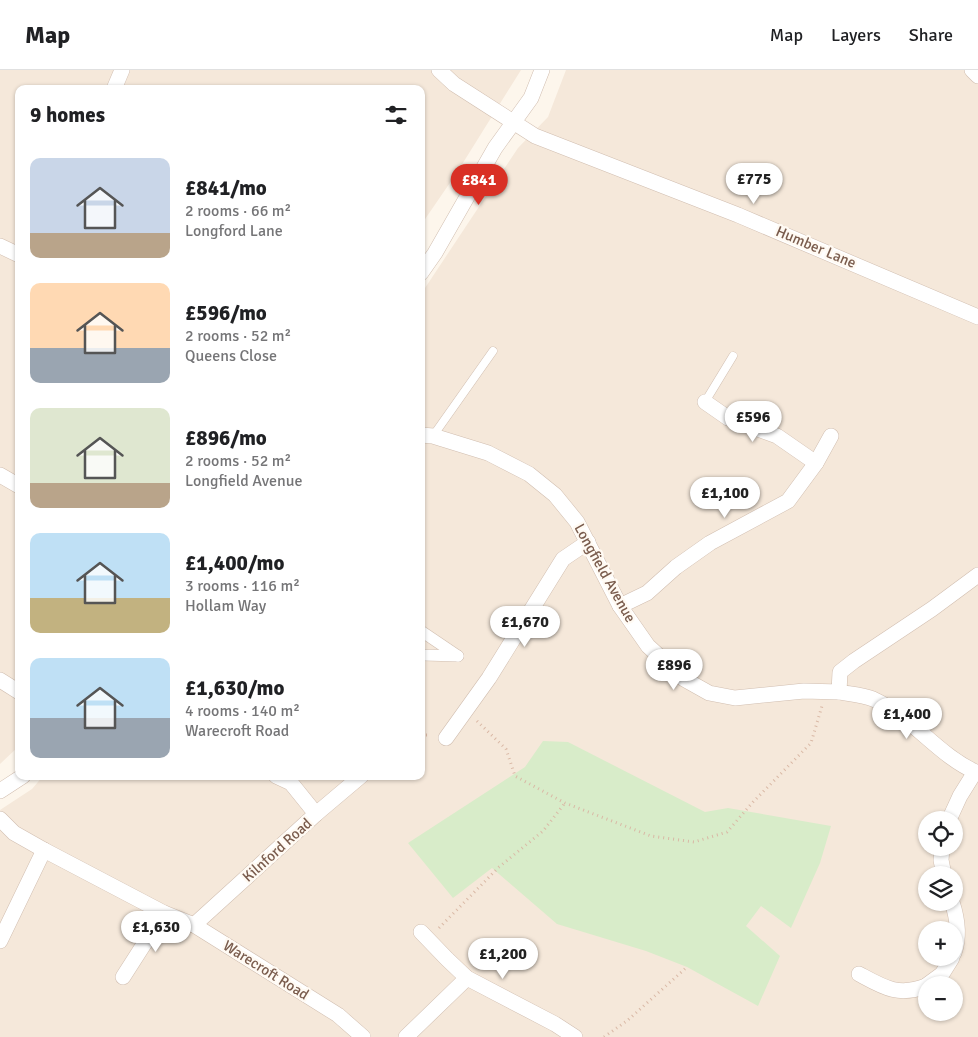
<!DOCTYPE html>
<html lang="en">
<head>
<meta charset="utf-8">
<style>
	body { margin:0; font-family:Signika,sans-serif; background:#f6f6f6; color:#202124; height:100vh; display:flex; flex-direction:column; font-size:19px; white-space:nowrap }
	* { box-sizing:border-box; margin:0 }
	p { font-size:16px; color:#757577 }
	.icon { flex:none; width:28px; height:28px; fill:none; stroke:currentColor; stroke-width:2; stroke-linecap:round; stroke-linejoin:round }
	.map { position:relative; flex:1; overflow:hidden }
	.side { position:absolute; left:15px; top:15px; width:410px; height:695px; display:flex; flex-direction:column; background:#fff; border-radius:10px; box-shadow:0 1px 4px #0004 }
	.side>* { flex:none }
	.controls { position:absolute; left:918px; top:741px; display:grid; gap:10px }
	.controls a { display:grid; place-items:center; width:45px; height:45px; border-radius:50%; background:#fff; box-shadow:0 1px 4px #0004; font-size:25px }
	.price { position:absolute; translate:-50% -42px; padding:0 11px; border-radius:18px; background:#fff; color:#222; font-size:16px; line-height:32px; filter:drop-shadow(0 1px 2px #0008) }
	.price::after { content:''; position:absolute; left:50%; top:30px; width:15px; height:11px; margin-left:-8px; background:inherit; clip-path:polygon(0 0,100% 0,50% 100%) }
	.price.current { background:#d93025; color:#fff }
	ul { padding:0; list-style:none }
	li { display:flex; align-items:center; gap:15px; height:125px; padding:0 15px }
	li span { display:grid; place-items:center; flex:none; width:140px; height:100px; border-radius:10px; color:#555 }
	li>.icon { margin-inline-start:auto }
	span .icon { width:60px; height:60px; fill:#fffc; stroke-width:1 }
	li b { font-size:21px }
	h2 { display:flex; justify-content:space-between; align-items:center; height:60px; padding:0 15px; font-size:21px }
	header { display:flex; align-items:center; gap:30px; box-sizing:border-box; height:70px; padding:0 25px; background:#fff; border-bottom:1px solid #e0e0e0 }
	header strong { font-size:24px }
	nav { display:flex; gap:28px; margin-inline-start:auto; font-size:18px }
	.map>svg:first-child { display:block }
</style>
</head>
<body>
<header>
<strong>Map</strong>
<nav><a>Map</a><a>Layers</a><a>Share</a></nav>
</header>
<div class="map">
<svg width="978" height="967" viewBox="0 0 978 967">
	<rect width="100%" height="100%" fill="#fdf6ec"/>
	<g fill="#f5e8da" fill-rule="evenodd">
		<polygon points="0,0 521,0 456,104 421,155 421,19 19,19 19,676 0,694"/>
		<path d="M566 0H978V967H0V740L32 719 43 706H421V224L518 78 548 47ZM926 750H954V778H926ZM926 805H954V832H926ZM926 860H954V888H926ZM926 915H954V942H926Z"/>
	</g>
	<polygon fill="#d8ecc9" points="543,671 568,672 705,742 728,738 831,756 820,793 791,858 761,836 746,856 780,886 758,936 687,897 646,881 557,854 492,798 453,828 408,773 525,697"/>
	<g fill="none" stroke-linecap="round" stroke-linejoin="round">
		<defs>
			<g id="service">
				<polyline points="705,332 733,286"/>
				<polyline points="433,366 493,281"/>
			</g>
			<g id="pedestrian">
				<polyline points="421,561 458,586"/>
				<polyline points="421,584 424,585 458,586"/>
			</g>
			<g id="minor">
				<polyline points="439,0 454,14 535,66 738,145 978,247"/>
				<polyline points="972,0 978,6"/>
				<polyline points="114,19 122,0"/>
				<polyline points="0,176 19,185"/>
				<polyline points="421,203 435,183 495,78 531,28 542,0"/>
				<polyline points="705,332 728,348 777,366 816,393"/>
				<polyline points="421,365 433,366 488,383 529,404 555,425 577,452 620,536 648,576 684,609 709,623 735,628 804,621 839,622 840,602 854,591 932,539 978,505"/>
				<polyline points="0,405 19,416"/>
				<polyline points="620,536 647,523 676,497 710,473 788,431 816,393 831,366"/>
				<polyline points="0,610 19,622"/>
				<path d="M839 622C849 624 863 625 873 629 913 647 938 686 978 703"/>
				<polyline points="446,668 489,608 563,489 588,472"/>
				<polyline points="276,706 291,713 316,744"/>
				<polyline points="0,721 23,706"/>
				<polyline points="0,749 14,763 44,780 164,843 194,855 338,945 363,967"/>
				<polyline points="949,750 960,726 975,702"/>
				<polyline points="942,778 941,790 944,805"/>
				<path d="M952 832C958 850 960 866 954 883"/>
				<polyline points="194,855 316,744 361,706"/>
				<polyline points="421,862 447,889 467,908 555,954 575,967"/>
				<polyline points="0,871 44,780"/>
				<path d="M859 904C883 917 898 927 926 916"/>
				<polyline points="123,907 164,843"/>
				<polyline points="927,915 942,904 952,888"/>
				<polyline points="406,967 467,908"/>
			</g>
		</defs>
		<use href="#service" stroke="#d1beb0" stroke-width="9"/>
		<use href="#pedestrian" stroke="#d1beb0" stroke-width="12"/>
		<use href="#minor" stroke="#d1beb0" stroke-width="16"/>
		<g stroke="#d9b8a5" stroke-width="3" stroke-dasharray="1 4" stroke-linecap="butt">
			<polyline points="477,651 506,679 515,706 565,733 651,766 694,772 727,762 753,732 811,673 822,636"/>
			<polyline points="421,665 431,665"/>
			<polyline points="439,858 499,797 543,761 565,733"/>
			<polyline points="604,967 628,950 687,897"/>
		</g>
		<use href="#service" stroke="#fff" stroke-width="8"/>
		<use href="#pedestrian" stroke="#fff" stroke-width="11"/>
		<use href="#minor" stroke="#fff" stroke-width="15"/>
	</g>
	<g text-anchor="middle" stroke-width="4.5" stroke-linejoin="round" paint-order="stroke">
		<g font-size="15" fill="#7a5c4d" stroke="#fffaf3">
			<text transform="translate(816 177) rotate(23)" y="5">Humber Lane</text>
			<text transform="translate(605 503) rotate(61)" y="5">Longfield Avenue</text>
			<text transform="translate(277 780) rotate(-42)" y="5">Kilnford Road</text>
			<text transform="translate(266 900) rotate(32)" y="5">Warecroft Road</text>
		</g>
	</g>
</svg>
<div class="controls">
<a><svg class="icon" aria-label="locate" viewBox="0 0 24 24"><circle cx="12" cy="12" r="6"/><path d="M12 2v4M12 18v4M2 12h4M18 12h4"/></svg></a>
<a><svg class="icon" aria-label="layers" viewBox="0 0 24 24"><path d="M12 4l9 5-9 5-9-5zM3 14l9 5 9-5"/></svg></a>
<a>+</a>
<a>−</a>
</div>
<b class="price" style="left:754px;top:135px">£775</b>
<b class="price current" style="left:479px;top:136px">£841</b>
<b class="price" style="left:753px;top:373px">£596</b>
<b class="price" style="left:725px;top:449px">£1,100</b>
<b class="price" style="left:525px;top:578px">£1,670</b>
<b class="price" style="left:674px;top:621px">£896</b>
<b class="price" style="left:907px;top:670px">£1,400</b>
<b class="price" style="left:156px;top:883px">£1,630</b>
<b class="price" style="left:503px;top:910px">£1,200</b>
<section class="side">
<h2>9 homes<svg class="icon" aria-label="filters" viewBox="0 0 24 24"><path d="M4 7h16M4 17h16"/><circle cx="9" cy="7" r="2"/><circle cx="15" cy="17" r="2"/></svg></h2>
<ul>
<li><span style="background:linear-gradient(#c9d6e8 75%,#b9a48a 0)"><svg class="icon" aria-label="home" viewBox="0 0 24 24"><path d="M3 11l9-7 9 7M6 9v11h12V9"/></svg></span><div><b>£841/mo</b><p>2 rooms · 66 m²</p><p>Longford Lane</p></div></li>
<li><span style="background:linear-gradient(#ffd9b3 65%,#9aa5b1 0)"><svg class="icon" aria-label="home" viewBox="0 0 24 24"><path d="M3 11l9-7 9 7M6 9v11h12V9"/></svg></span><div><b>£596/mo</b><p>2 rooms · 52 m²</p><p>Queens Close</p></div></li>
<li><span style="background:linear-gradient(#dfe7d0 75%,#b9a48a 0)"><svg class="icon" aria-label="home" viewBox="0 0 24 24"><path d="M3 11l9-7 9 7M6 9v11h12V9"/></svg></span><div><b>£896/mo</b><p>2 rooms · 52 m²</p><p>Longfield Avenue</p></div></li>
<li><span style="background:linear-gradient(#bfe0f5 65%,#c2b280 0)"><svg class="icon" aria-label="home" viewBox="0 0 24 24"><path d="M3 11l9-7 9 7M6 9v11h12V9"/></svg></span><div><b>£1,400/mo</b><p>3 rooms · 116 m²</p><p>Hollam Way</p></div></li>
<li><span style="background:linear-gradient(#bfe0f5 60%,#9aa5b1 0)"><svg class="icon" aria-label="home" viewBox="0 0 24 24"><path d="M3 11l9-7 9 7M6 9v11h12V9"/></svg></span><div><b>£1,630/mo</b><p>4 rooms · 140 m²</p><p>Warecroft Road</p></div></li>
</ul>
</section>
</div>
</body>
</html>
